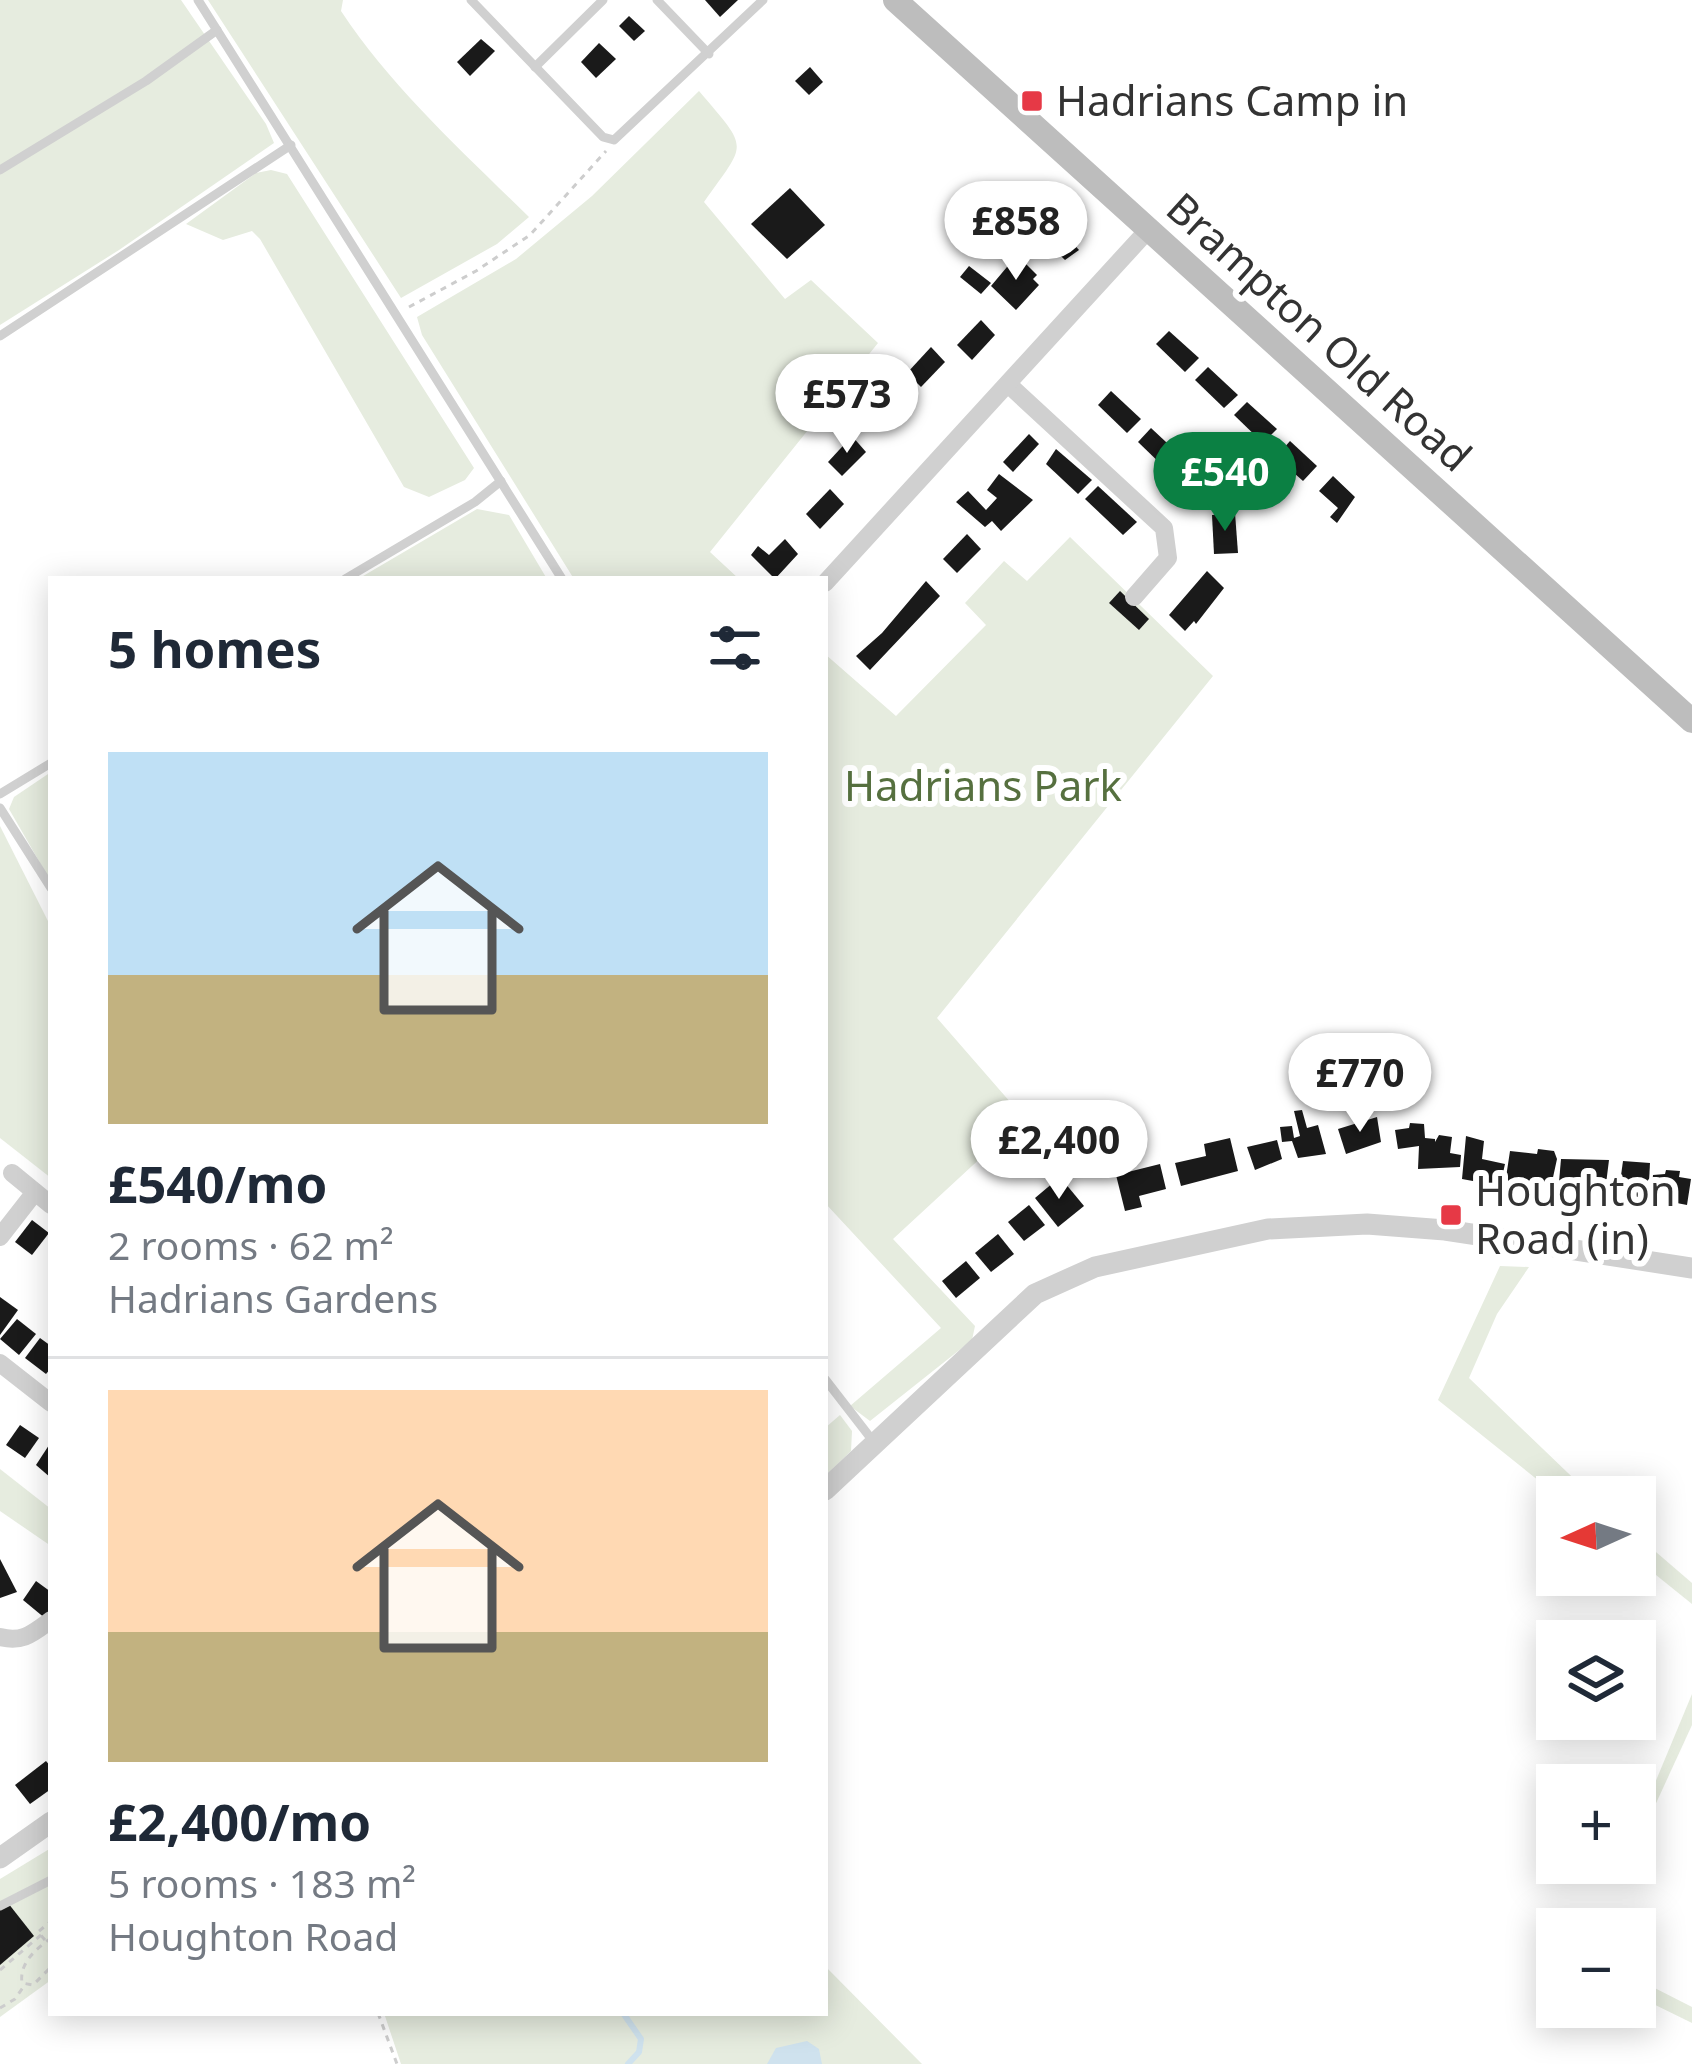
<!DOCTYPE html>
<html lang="en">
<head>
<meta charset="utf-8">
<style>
	body { margin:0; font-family:"Noto Sans",sans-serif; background:#f2f2f3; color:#1f2937; height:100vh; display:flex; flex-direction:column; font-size:45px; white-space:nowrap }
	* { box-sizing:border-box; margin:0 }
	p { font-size:39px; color:#747a83 }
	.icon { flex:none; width:66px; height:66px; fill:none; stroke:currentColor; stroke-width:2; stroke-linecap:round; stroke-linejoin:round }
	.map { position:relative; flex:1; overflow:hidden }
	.side { position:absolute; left:48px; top:576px; width:780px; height:1440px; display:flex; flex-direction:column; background:#fff; border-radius:0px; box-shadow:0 6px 30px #0003 }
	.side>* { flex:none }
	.needle { width:78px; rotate:267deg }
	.tools { position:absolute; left:1536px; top:1476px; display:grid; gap:24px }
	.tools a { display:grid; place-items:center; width:120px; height:120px; border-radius:0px; background:#fff; box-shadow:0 6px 30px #0003; font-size:60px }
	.price { position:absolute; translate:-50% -102px; padding:0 27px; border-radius:42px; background:#fff; color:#222; font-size:39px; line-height:78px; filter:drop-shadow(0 3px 6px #0008) }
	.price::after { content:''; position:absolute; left:50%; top:72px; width:36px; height:27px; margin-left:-18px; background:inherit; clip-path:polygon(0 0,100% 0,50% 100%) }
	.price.selected { background:#0b8043; color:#fff }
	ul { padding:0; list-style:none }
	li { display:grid; align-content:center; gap:24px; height:636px; padding:0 60px }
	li+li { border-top:3px solid #e0e1e3 }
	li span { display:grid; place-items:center; height:372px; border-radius:0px; color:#555 }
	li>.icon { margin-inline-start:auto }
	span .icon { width:216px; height:216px; fill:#fffc; stroke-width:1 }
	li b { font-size:51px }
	h2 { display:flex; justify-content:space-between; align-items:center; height:144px; padding:0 60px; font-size:51px }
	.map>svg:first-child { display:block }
</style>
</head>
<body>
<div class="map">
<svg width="1692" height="2064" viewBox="0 0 1692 2064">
	<rect width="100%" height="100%" fill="#fff"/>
	<g fill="#e6ecdf">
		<polygon points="0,0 181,0 266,124 274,143 119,250 0,325"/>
		<path d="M208 0H343L341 11C392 88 463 152 529 217L497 244 401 298Z"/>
		<path d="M699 91C750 151 747 141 704 202L785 299 811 280 878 343 710 552 739 579H574L422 335 417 317 516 259 592 196Z"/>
		<polygon points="271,170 287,174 474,468 465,480 429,497 404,487 260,239 252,231 223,240 186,224 256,173"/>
		<polygon points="477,509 509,515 547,579 358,579"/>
		<polygon points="1070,537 1213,676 937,1018 1024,1118 893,1239 975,1326 972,1340 870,1421 850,1406 941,1328 825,1203 825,654 896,716 986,625 965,603 1004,561 1027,581"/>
		<polygon points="51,772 51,882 9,809 14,797"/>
		<polygon points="0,826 51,927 51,1178 0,1138"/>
		<polygon points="1500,1266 1529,1267 1497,1314 1469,1378 1593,1497 1559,1497 1438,1400"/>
		<polygon points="840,1415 852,1431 851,1451 825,1476 825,1428"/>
		<polygon points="0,1469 51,1509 51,1546 0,1511"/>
		<polygon points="1635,1534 1692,1583 1692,1604 1635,1558"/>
		<polygon points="1692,1694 1692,1725 1635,1849 1635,1831"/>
		<polygon points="51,1848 51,1980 0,2017 0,1879"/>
		<polygon points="825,1966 922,2064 401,2064 384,2013 825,2013"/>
		<polygon points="1635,1978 1692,2007 1692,2023 1635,1995"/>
	</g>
	<polygon fill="#cfe2ee" points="807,2041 819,2049 822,2064 767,2064 776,2048"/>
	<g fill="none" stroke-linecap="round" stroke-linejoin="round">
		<polyline stroke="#cfe2ee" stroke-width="6" points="623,2013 641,2039 639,2052 628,2064"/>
	</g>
	<g fill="#1a1a1a">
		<polygon points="705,0 738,0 720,17"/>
		<polygon points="629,16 645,31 634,41 619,26"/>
		<polygon points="481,39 495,51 470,76 457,62"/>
		<polygon points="599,43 616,59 596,78 581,62"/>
		<polygon points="810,67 823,82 809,95 795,81"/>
		<polygon points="790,188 825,225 787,259 751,224"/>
		<polygon points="1054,222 1079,250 1065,260 1040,236"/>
		<polygon points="1017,255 1037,275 1033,279 1039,285 1016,310 991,286"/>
		<polygon points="969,266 991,283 981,294 960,277"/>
		<polygon points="981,320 995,335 972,360 957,345"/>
		<polygon points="1169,331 1199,358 1185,372 1156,344"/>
		<polygon points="931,347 945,362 921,387 907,373"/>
		<polygon points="1208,367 1238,395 1224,408 1195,380"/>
		<polygon points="889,390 903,406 880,430 866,416"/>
		<polygon points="1111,391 1141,419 1127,433 1098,405"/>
		<polygon points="1247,402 1277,429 1263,443 1234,415"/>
		<polygon points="1151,428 1181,456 1167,470 1138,442"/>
		<polygon points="1029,434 1039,444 1013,472 1003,462"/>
		<polygon points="852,436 866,452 842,476 828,462"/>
		<polygon points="1290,441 1317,466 1303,481 1276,457"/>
		<polygon points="1056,449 1092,480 1078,494 1046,464"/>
		<polygon points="1189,464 1219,491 1205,505 1176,477"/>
		<polygon points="999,474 1033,500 1001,531 992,521 985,527 956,502 968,491 986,510 997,498 987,490"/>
		<polygon points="1333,476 1355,497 1337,523 1330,517 1338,508 1319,491"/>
		<polygon points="1098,486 1137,522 1123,535 1085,499"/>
		<polygon points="830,489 844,504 820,529 806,514"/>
		<polygon points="1235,513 1238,553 1214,554 1212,515"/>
		<polygon points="967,534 981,549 957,573 943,559"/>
		<polygon points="785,539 798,554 775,579 751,555 758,546 769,555"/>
		<polygon points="1207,571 1224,588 1196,624 1194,621 1185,631 1169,615"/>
		<polygon points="926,581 940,596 870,670 856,656 882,633"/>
		<polygon points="1120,591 1149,619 1139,630 1109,603"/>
		<polygon points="1302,1110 1307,1128 1318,1125 1326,1154 1298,1158 1292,1141 1282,1142 1280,1127 1292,1126 1294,1138 1300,1136 1294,1111"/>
		<polygon points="1377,1117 1381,1142 1346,1154 1338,1129"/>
		<polygon points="1410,1123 1424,1124 1425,1138 1435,1139 1435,1142 1439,1135 1452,1137 1450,1153 1461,1155 1460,1167 1418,1169 1419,1146 1398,1149 1395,1130 1409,1128"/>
		<polygon points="1466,1136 1484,1141 1482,1159 1505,1164 1500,1186 1462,1179"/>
		<polygon points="1230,1138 1238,1171 1181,1186 1175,1163 1206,1156 1204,1144"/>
		<polygon points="1277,1140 1282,1159 1255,1170 1247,1147"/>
		<polygon points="1538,1149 1554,1151 1557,1159 1547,1205 1529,1201 1531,1188 1505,1184 1510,1151 1537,1154"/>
		<polygon points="1561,1159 1609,1160 1605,1192 1559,1182"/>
		<polygon points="1623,1161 1650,1163 1648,1201 1618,1197"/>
		<polygon points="1160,1164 1166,1189 1139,1196 1142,1207 1125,1211 1116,1175"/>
		<polygon points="1666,1170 1680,1171 1679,1177 1691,1179 1687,1205 1651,1198 1653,1175 1665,1174"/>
		<polygon points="1060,1177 1084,1206 1058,1227 1035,1198"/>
		<polygon points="1029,1205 1045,1225 1024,1241 1008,1222"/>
		<polygon points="32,1220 49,1233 32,1255 15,1242"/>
		<polygon points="998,1234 1014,1254 991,1272 975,1253"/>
		<polygon points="966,1261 980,1278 956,1298 942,1281"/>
		<polygon points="0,1297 18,1310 0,1335"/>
		<polygon points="17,1319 36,1334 19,1355 0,1339"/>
		<polygon points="40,1338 51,1346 51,1368 46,1374 25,1358"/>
		<polygon points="20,1425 39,1438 25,1458 6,1445"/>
		<polygon points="51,1442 51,1478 36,1465"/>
		<polygon points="0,1559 17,1592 0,1598"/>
		<polygon points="36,1581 51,1592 51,1613 46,1619 23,1600"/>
		<polygon points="46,1761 51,1767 51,1789 30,1804 15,1785"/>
		<polygon points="8,1903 34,1936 0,1965 0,1910"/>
	</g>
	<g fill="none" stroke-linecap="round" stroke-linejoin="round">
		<g stroke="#cdcdcd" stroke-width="3" stroke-dasharray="6 6" stroke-linecap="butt">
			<polyline points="409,307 476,271 530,235 606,151"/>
			<path d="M51 1938C36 1949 19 1963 22 1983L33 1985 51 1967"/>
			<polyline points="45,1940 38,1932 51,1921"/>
			<polyline points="0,1970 41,1935"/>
			<polyline points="0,2008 15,1999 24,1986"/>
			<polyline points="378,2013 397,2064"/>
		</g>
		<g stroke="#d0d0d0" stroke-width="9">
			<polyline points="198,0 562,579"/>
			<polyline points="471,0 603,137 614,140 763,0"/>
			<polyline points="657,0 709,54"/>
			<polyline points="535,67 603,0"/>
			<polyline points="0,170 146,81 217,30"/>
			<polyline points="0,336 291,145"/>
			<polyline points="345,579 475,502 501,481"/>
			<polyline points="0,794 51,763"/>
			<polyline points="0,808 51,888"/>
			<polyline points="825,1379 873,1441"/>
			<polyline points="0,1906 51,1880"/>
		</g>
		<g stroke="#d0d0d0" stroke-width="18">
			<polyline points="1008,384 1164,528 1168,558 1134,597"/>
			<polyline points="825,583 1148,230"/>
			<polyline points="12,1173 51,1205"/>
			<polyline points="0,1237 35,1192"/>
			<polyline points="0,1363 51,1403"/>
			<path d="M0 1637C23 1643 33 1633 51 1620"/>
		</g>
		<g stroke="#d0d0d0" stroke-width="21">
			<polyline points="825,1490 1035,1294 1095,1267 1268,1229 1367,1224 1445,1230 1692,1268"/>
			<polyline points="0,1858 51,1822"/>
		</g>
		<polyline stroke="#bdbdbd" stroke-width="24" points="895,0 1692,721"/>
	</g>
	<g fill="#e63946" stroke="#fff" stroke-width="4.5">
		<rect x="1020" y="89" width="24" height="24" rx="6"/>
		<rect x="1439" y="1203" width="24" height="24" rx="6"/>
	</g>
	<g text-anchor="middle" stroke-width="12" stroke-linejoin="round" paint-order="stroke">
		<g font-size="42" fill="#333" stroke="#fff" text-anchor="start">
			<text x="1056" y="116">Hadrians Camp in</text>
			<text x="1475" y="1206">Houghton<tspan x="1475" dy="48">Road (in)</tspan></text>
		</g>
		<g font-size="42" fill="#333" stroke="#fff">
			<text transform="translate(1319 332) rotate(42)" y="15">Brampton Old Road</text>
		</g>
		<g font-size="42" fill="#56703f" stroke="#fff">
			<text x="983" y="801">Hadrians Park</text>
		</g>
	</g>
</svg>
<div class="tools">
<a><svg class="needle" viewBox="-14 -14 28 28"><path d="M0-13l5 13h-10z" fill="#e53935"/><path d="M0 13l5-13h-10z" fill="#747a83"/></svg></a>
<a><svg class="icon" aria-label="layers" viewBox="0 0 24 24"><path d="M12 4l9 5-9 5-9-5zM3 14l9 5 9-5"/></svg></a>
<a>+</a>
<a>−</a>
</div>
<b class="price" style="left:1016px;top:283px">£858</b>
<b class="price" style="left:847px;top:456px">£573</b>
<b class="price selected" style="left:1225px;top:534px">£540</b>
<b class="price" style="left:1360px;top:1135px">£770</b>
<b class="price" style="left:1059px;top:1202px">£2,400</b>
<section class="side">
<h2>5 homes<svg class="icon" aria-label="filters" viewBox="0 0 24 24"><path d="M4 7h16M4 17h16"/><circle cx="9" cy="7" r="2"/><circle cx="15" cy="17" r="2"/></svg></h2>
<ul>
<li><span style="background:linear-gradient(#bfe0f5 60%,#c2b280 0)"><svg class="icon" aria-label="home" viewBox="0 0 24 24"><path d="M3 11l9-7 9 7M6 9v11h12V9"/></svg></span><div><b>£540/mo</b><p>2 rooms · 62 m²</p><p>Hadrians Gardens</p></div></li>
<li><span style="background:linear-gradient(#ffd9b3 65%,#c2b280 0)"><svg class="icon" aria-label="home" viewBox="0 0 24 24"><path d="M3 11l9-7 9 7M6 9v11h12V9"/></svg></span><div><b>£2,400/mo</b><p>5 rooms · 183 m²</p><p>Houghton Road</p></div></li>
</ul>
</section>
</div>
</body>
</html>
